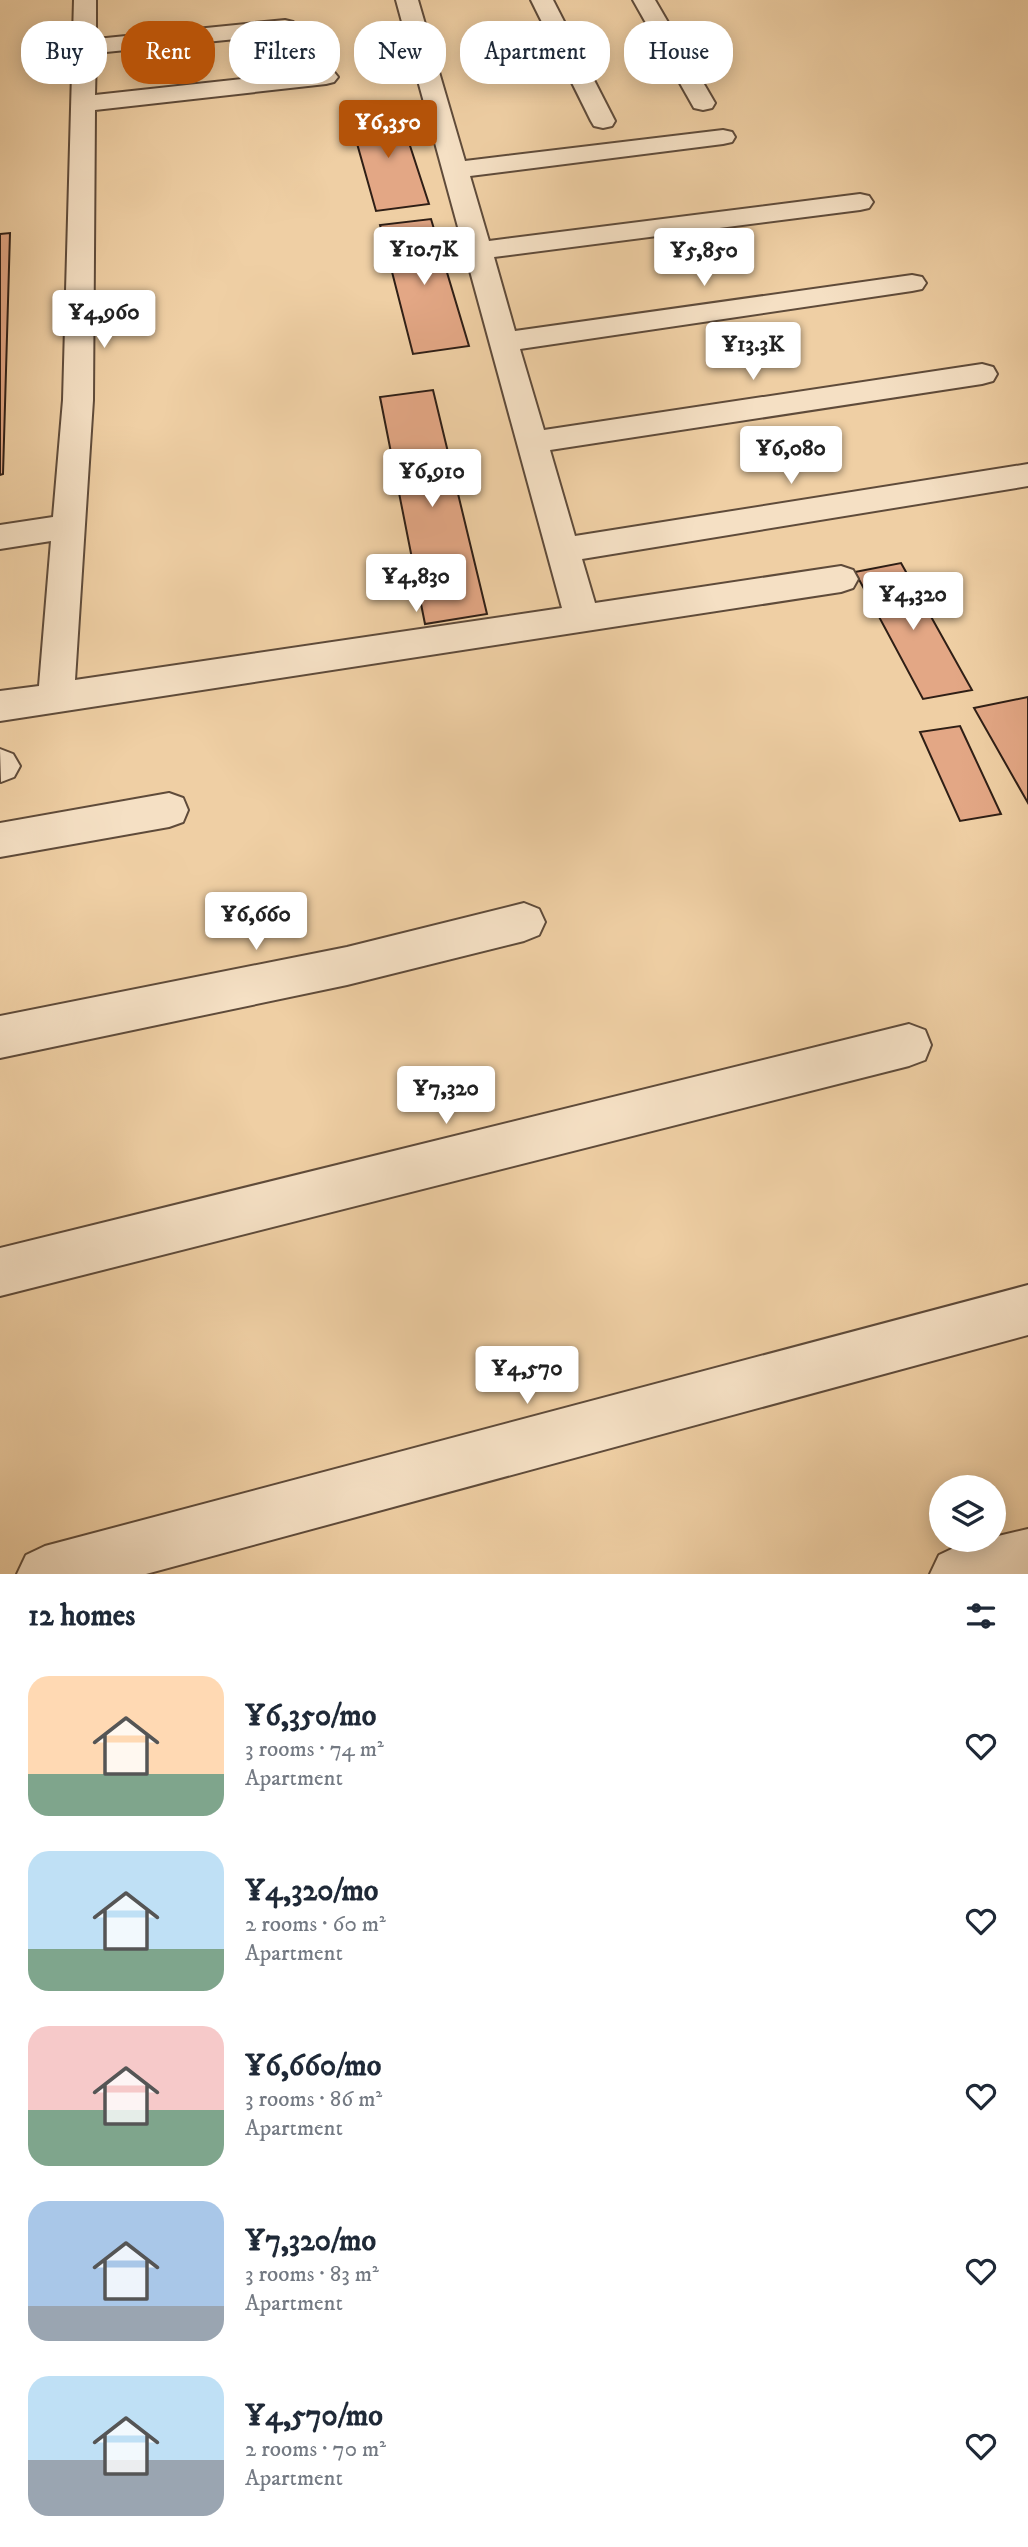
<!DOCTYPE html>
<html lang="en">
<head>
<meta charset="utf-8">
<style>
	body { margin:0; font-family:"IM FELL DW Pica",serif; background:#f6f6f7; color:#1f2937; height:100vh; display:flex; flex-direction:column; font-size:26px; white-space:nowrap }
	* { box-sizing:border-box; margin:0 }
	p { font-size:23px; color:#747a83 }
	.icon { flex:none; width:38px; height:38px; fill:none; stroke:currentColor; stroke-width:2; stroke-linecap:round; stroke-linejoin:round }
	.map { position:relative; height:1574px; overflow:hidden }
	.drawer { display:flex; flex-direction:column; background:#fff; flex:1 }
	.drawer>* { flex:none }
	.hud { position:absolute; left:21px; top:21px; width:987px; height:63px; display:flex; gap:14px }
	.tools { position:absolute; left:929px; top:1475px; display:grid; gap:14px }
	.tools a { display:grid; place-items:center; width:77px; height:77px; border-radius:50%; background:#fff; box-shadow:0 4px 18px #0003; font-size:35px }
	.price { position:absolute; translate:-50% -60px; padding:0 16px; border-radius:7px; background:#fff; color:#222; font-size:23px; line-height:46px; filter:drop-shadow(0 2px 4px #0008) }
	.price::after { content:''; position:absolute; left:50%; top:42px; width:21px; height:16px; margin-left:-10px; background:inherit; clip-path:polygon(0 0,100% 0,50% 100%) }
	.price.on { background:#b45309; color:#fff }
	ul { padding:0; list-style:none }
	li { display:flex; align-items:center; gap:21px; height:175px; padding:0 28px }
	li span { display:grid; place-items:center; flex:none; width:196px; height:140px; border-radius:21px; color:#555 }
	li>.icon { margin-inline-start:auto }
	span .icon { width:84px; height:84px; fill:#fffc; stroke-width:1 }
	li b { font-size:30px }
	h2 { display:flex; justify-content:space-between; align-items:center; height:84px; padding:0 28px; font-size:30px }
	.pill { padding:0 24px; border-radius:28px; background:#fff; box-shadow:0 4px 18px #0003; font-size:24px; line-height:63px }
	.pill.on { background:#b45309; color:#fff }
	.map>svg:first-child { display:block }
</style>
</head>
<body>
<div class="map">
<svg width="1028" height="1574" viewBox="0 0 1028 1574">
	<rect width="100%" height="100%" fill="#efcfa4"/>
	<filter id="stains"><feTurbulence type="fractalNoise" baseFrequency=".00286" numOctaves="4"/><feColorMatrix values="0 0 0 0 .2 0 0 0 0 .09 0 0 0 0 .02 0 0 0 .5 -.17"/></filter>
	<radialGradient id="worn" r=".72"><stop offset=".6" stop-color="#630" stop-opacity="0"/><stop offset="1" stop-color="#630" stop-opacity=".3"/></radialGradient>
	<g fill="#e3a785" stroke="#2f1f16" stroke-width="2">
		<polygon points="398,109 429,204 376,211 349,115"/>
		<polygon points="431,219 469,346 413,354 380,225"/>
		<polygon points="10,233 3,474 0,475 0,234"/>
		<polygon points="433,390 487,614 425,624 380,397"/>
		<polygon points="901,563 972,690 923,699 855,572"/>
		<polygon points="1028,697 1028,803 974,708"/>
		<polygon points="960,726 1001,814 960,821 920,732"/>
	</g>
	<g fill="none" stroke-linecap="round" stroke-linejoin="round">
		<defs>
			<g id="minor">
				<polygon points="74,0 96,0 96,39 285,20 293,22 296,27 293,32 285,34 96,53 95,95 326,70 334,72 338,77 334,82 326,84 95,110 93,400 75,680 562,608 396,0 418,0 465,161 723,130 732,132 735,137 732,142 723,144 470,176 489,241 860,194 869,196 873,202 869,208 860,210 494,257 515,331 912,275 922,277 926,283 922,289 912,291 520,349 544,430 982,364 993,367 997,374 993,381 982,384 550,450 575,536 1028,464 1028,486 582,559 595,603 841,566 853,570 858,579 853,588 841,592 0,721 0,691 39,686 51,541 0,549 0,525 53,517 63,400"/>
				<polygon points="531,0 553,0 615,121 612,126 603,128 594,126 591,121"/>
				<polygon points="633,0 655,0 715,103 712,108 703,110 694,108"/>
				<polygon points="0,749 13,754 20,766 14,777 1,782"/>
				<polygon points="169,793 183,798 188,810 183,822 169,827 0,857 0,823"/>
				<polygon points="524,903 539,909 545,922 539,935 524,941 347,985 0,1058 0,1016 347,947"/>
				<polygon points="909,1024 925,1030 931,1045 925,1060 909,1066 0,1296 0,1248"/>
				<polygon points="1028,1285 1028,1335 146,1574 17,1574 26,1555 45,1546"/>
				<polygon points="1028,1529 1028,1574 930,1574 939,1555 958,1546 994,1540 994,1537"/>
			</g>
		</defs>
		<use href="#minor" stroke="#5f4b3a" stroke-width="4"/>
		<use href="#minor" fill="#f5e0c4" fill-rule="evenodd"/>
	</g>
	<rect width="100%" height="100%" filter="url(#stains)"/>
	<rect width="100%" height="100%" fill="url(#worn)"/>
</svg>
<div class="tools">
<a><svg class="icon" aria-label="layers" viewBox="0 0 24 24"><path d="M12 4l9 5-9 5-9-5zM3 14l9 5 9-5"/></svg></a>
</div>
<b class="price on" style="left:388px;top:160px">¥6,350</b>
<b class="price" style="left:424px;top:287px">¥10.7K</b>
<b class="price" style="left:704px;top:288px">¥5,850</b>
<b class="price" style="left:104px;top:350px">¥4,960</b>
<b class="price" style="left:753px;top:382px">¥13.3K</b>
<b class="price" style="left:791px;top:486px">¥6,080</b>
<b class="price" style="left:432px;top:509px">¥6,910</b>
<b class="price" style="left:416px;top:614px">¥4,830</b>
<b class="price" style="left:913px;top:632px">¥4,320</b>
<b class="price" style="left:256px;top:952px">¥6,660</b>
<b class="price" style="left:446px;top:1126px">¥7,320</b>
<b class="price" style="left:527px;top:1406px">¥4,570</b>
<div class="hud">
<a class="pill">Buy</a>
<a class="pill on">Rent</a>
<a class="pill">Filters</a>
<a class="pill">New</a>
<a class="pill">Apartment</a>
<a class="pill">House</a>
</div>
</div>
<section class="drawer">
<h2>12 homes<svg class="icon" aria-label="filters" viewBox="0 0 24 24"><path d="M4 7h16M4 17h16"/><circle cx="9" cy="7" r="2"/><circle cx="15" cy="17" r="2"/></svg></h2>
<ul>
<li><span style="background:linear-gradient(#ffd9b3 70%,#7fa58c 0)"><svg class="icon" aria-label="home" viewBox="0 0 24 24"><path d="M3 11l9-7 9 7M6 9v11h12V9"/></svg></span><div><b>¥6,350/mo</b><p>3 rooms · 74 m²</p><p>Apartment</p></div><svg class="icon" aria-label="heart" viewBox="0 0 24 24"><path d="M12 20l-8-8c-3-5 5-10 8-4 3-6 11-1 8 4z"/></svg></li>
<li><span style="background:linear-gradient(#bfe0f5 70%,#7fa58c 0)"><svg class="icon" aria-label="home" viewBox="0 0 24 24"><path d="M3 11l9-7 9 7M6 9v11h12V9"/></svg></span><div><b>¥4,320/mo</b><p>2 rooms · 60 m²</p><p>Apartment</p></div><svg class="icon" aria-label="heart" viewBox="0 0 24 24"><path d="M12 20l-8-8c-3-5 5-10 8-4 3-6 11-1 8 4z"/></svg></li>
<li><span style="background:linear-gradient(#f6c9c9 60%,#7fa58c 0)"><svg class="icon" aria-label="home" viewBox="0 0 24 24"><path d="M3 11l9-7 9 7M6 9v11h12V9"/></svg></span><div><b>¥6,660/mo</b><p>3 rooms · 86 m²</p><p>Apartment</p></div><svg class="icon" aria-label="heart" viewBox="0 0 24 24"><path d="M12 20l-8-8c-3-5 5-10 8-4 3-6 11-1 8 4z"/></svg></li>
<li><span style="background:linear-gradient(#a9c7e8 75%,#9aa5b1 0)"><svg class="icon" aria-label="home" viewBox="0 0 24 24"><path d="M3 11l9-7 9 7M6 9v11h12V9"/></svg></span><div><b>¥7,320/mo</b><p>3 rooms · 83 m²</p><p>Apartment</p></div><svg class="icon" aria-label="heart" viewBox="0 0 24 24"><path d="M12 20l-8-8c-3-5 5-10 8-4 3-6 11-1 8 4z"/></svg></li>
<li><span style="background:linear-gradient(#bfe0f5 60%,#9aa5b1 0)"><svg class="icon" aria-label="home" viewBox="0 0 24 24"><path d="M3 11l9-7 9 7M6 9v11h12V9"/></svg></span><div><b>¥4,570/mo</b><p>2 rooms · 70 m²</p><p>Apartment</p></div><svg class="icon" aria-label="heart" viewBox="0 0 24 24"><path d="M12 20l-8-8c-3-5 5-10 8-4 3-6 11-1 8 4z"/></svg></li>
</ul>
</section>
</body>
</html>
